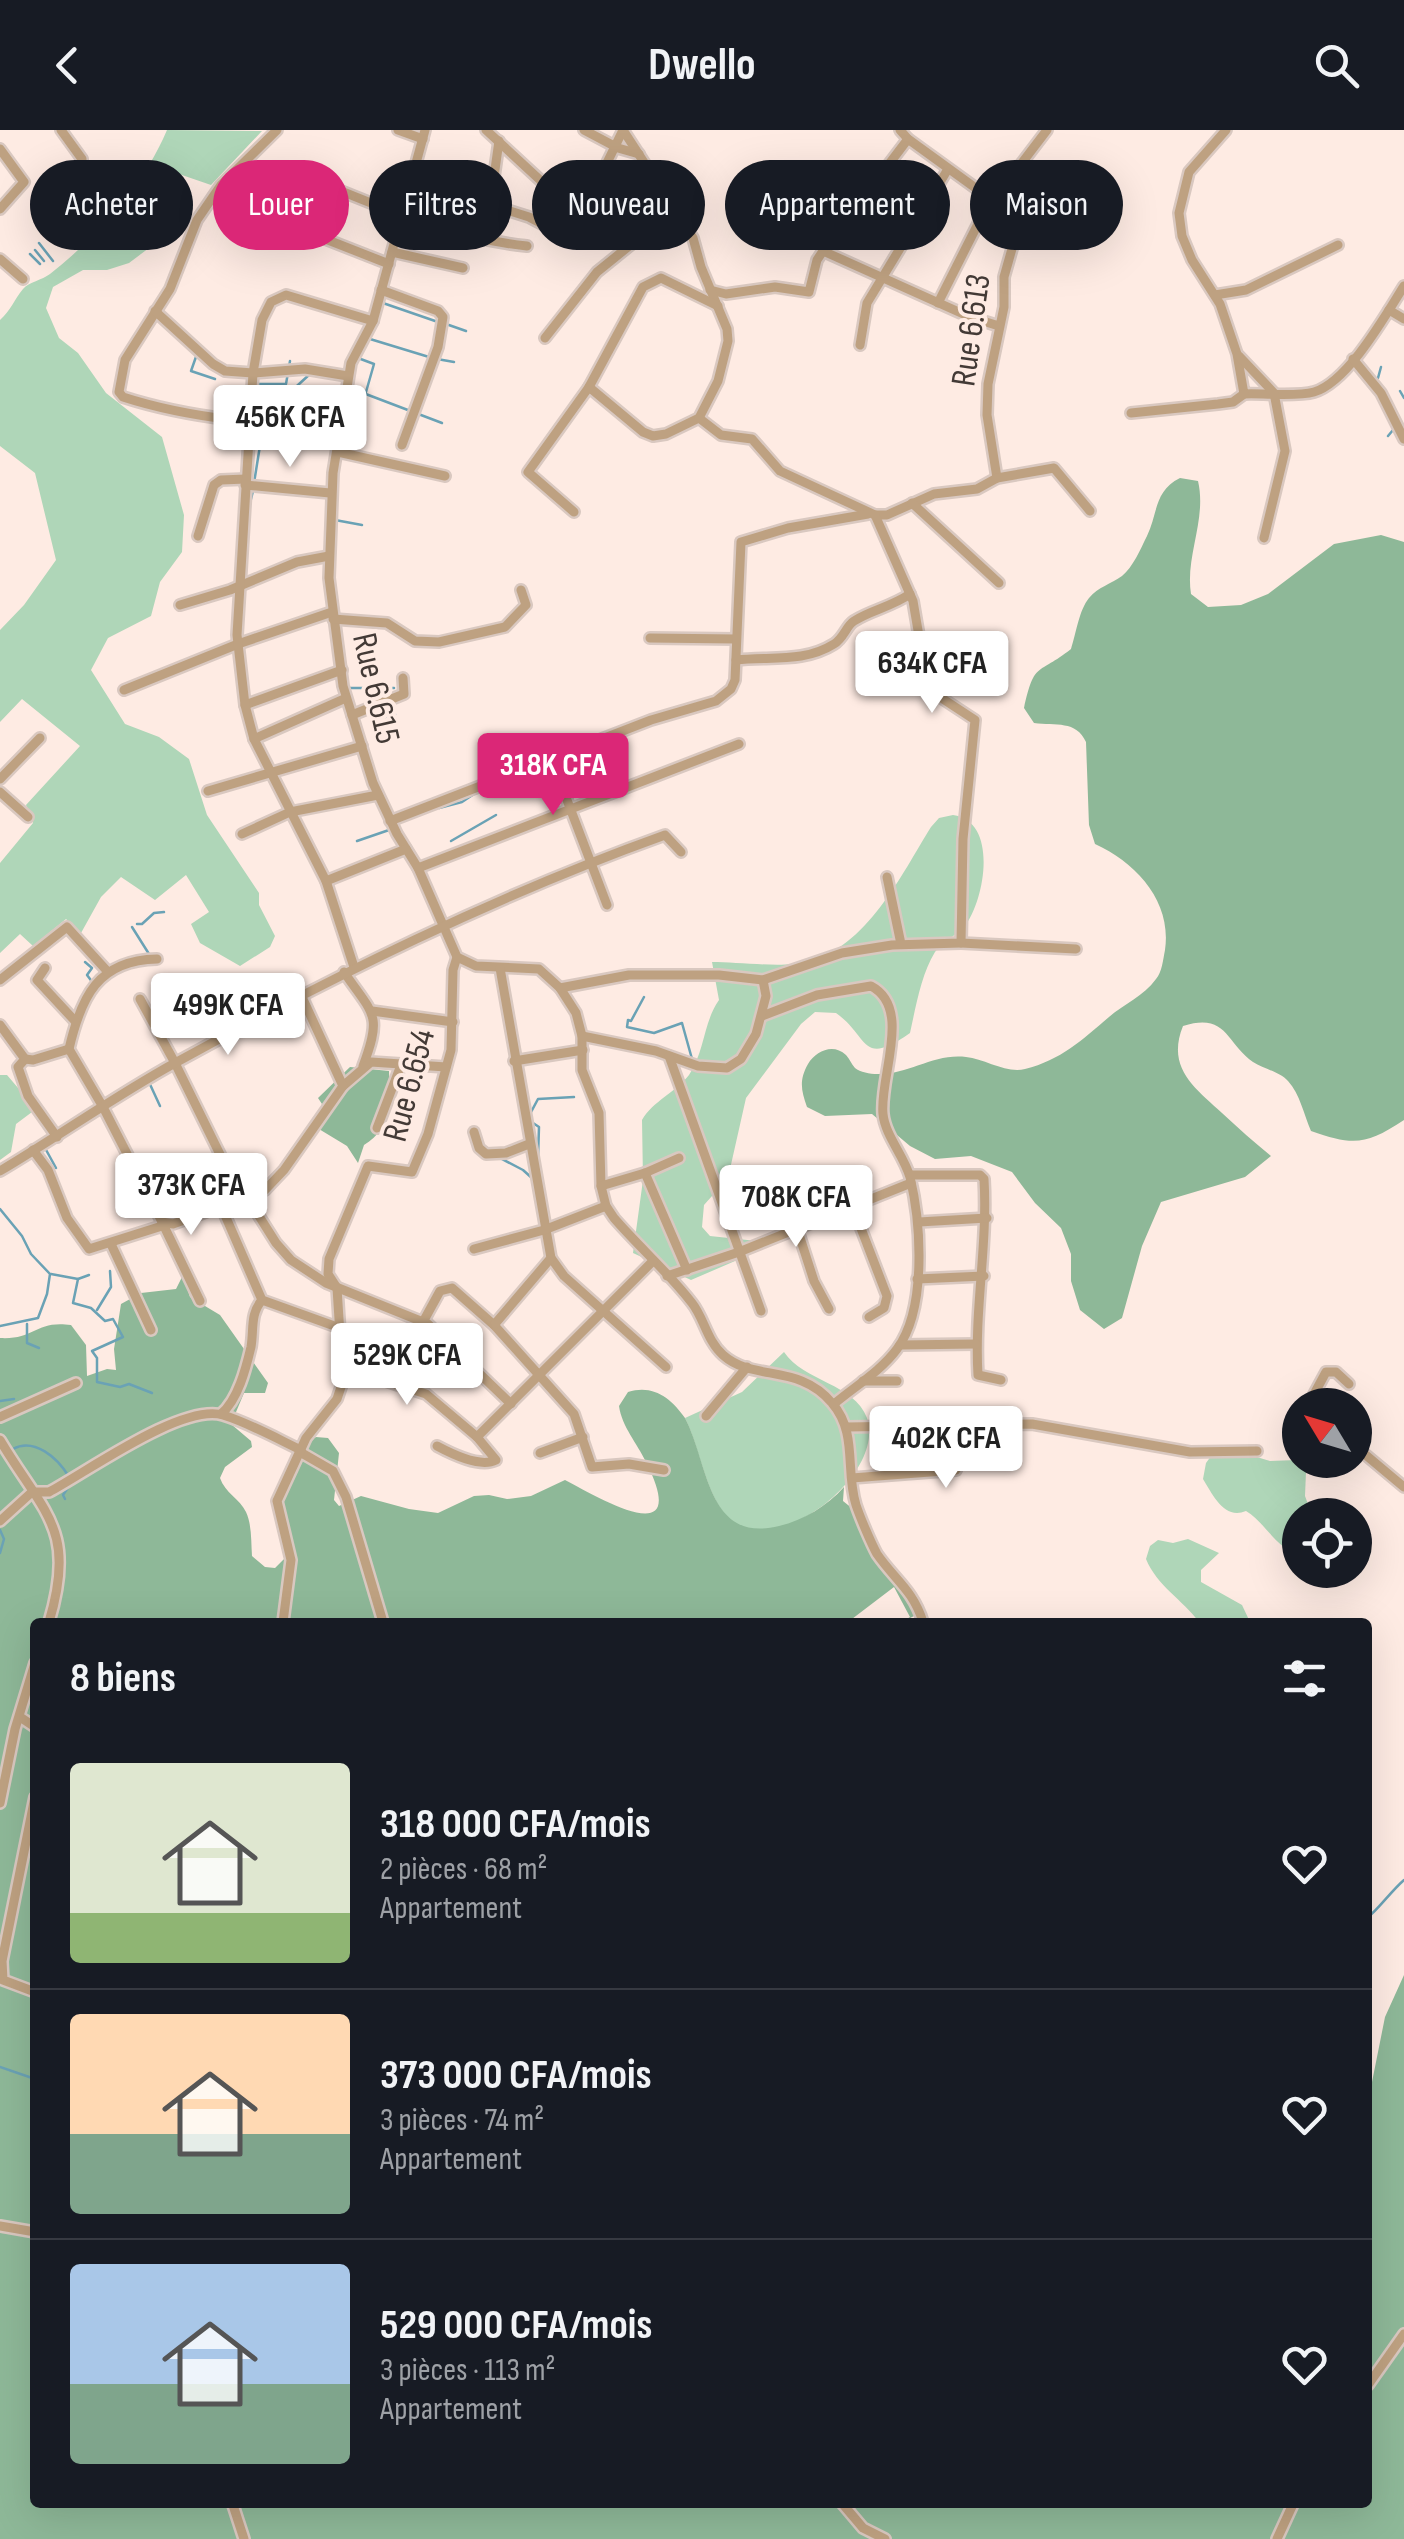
<!DOCTYPE html>
<html lang="fr">
<head>
<meta charset="utf-8">
<style>
	body { margin:0; font-family:"Sofia Sans Condensed",sans-serif; background:#20242c; color:#f1f3f6; height:100vh; display:flex; flex-direction:column; font-size:38px; white-space:nowrap }
	* { box-sizing:border-box; margin:0 }
	p { font-size:32px; color:#9ea1a6 }
	.icon { flex:none; width:55px; height:55px; fill:none; stroke:currentColor; stroke-width:2; stroke-linecap:round; stroke-linejoin:round }
	.map { position:relative; flex:1; overflow:hidden }
	.side { position:absolute; left:30px; top:1488px; width:1342px; height:890px; display:flex; flex-direction:column; background:#171b24; border-radius:10px; box-shadow:0 10px 40px #0002 }
	.side>* { flex:none }
	.banner { position:absolute; left:30px; top:30px; width:1345px; height:90px; display:flex; gap:20px }
	.needle { width:65px; rotate:308deg }
	.fabs { position:absolute; left:1282px; top:1258px; display:grid; gap:20px }
	.fabs a { display:grid; place-items:center; width:90px; height:90px; border-radius:50%; background:#171b24; box-shadow:0 10px 40px #0002; font-size:50px }
	.price { position:absolute; translate:-50% -85px; padding:0 22px; border-radius:10px; background:#fff; color:#222; font-size:32px; line-height:65px; filter:drop-shadow(0 2px 5px #0008) }
	.price::after { content:''; position:absolute; left:50%; top:60px; width:30px; height:22px; margin-left:-15px; background:inherit; clip-path:polygon(0 0,100% 0,50% 100%) }
	.price.active { background:#db2777; color:#fff }
	ul { padding:0; list-style:none }
	li { display:flex; align-items:center; gap:30px; height:250px; padding:0 40px }
	li+li { border-top:2px solid #363941 }
	li span { display:grid; place-items:center; flex:none; width:280px; height:200px; border-radius:10px; color:#555 }
	li>.icon { margin-inline-start:auto }
	span .icon { width:120px; height:120px; fill:#fffc; stroke-width:1 }
	li b { font-size:42px }
	h2 { display:flex; justify-content:space-between; align-items:center; height:120px; padding:0 40px; font-size:42px }
	.tag { padding:0 35px; border-radius:45px; background:#171b24; box-shadow:0 10px 40px #0002; font-size:35px; line-height:90px }
	.tag.active { background:#db2777; color:#fff }
	header { display:flex; justify-content:space-between; align-items:center; height:130px; padding:0 40px; background:#171b24; font-size:45px; font-weight:700 }
	.map>svg:first-child { display:block }
</style>
</head>
<body>
<header><svg class="icon" aria-label="back" viewBox="0 0 24 24"><path d="M15 5l-7 7 7 7"/></svg>Dwello<svg class="icon" aria-label="search" viewBox="0 0 24 24"><circle cx="10" cy="10" r="6"/><path d="M15 15l6 6"/></svg></header>
<div class="map">
<svg width="1404" height="2409" viewBox="0 0 1404 2409">
	<rect width="100%" height="100%" fill="#feebe3"/>
	<g fill="#afd6b8">
		<path d="M167 0 262 1 211 55 179 44 144 85 165 106 129 133 107 140H83L53 157 46 178 59 208 78 223 106 263 162 307 184 385 182 422 160 452 151 486 108 508 91 540 125 594 159 607 189 629 207 685 259 763V775L275 806 270 817 240 836 200 813 191 794 209 782 186 745 155 770 121 747 101 767 81 803 66 789 33 816 20 804 0 823V733L33 693 26 675 80 616 22 569 0 592V500L24 475 56 430 35 343 0 316V190C11 180 14 170 23 159 29 152 42 150 50 144 98 106 143 57 167 0Z"/>
		<path d="M953 685C999 691 985 771 964 797 956 806 942 811 935 822 921 845 916 876 910 903 860 938 870 907 836 883L815 882 801 894 746 968 728 1048 704 1075 702 1097 710 1106 777 1113 691 1150 633 1123 643 1050 642 990C653 971 676 962 689 945 705 921 703 893 719 870L712 832C737 832 784 838 806 832 867 818 901 745 931 697L939 688Z"/>
		<polygon points="0,945 7,945 36,979 16,994 11,1022 0,1030"/>
		<path d="M784 1222C804 1252 854 1253 867 1288 886 1344 780 1427 733 1392 707 1373 700 1317 685 1288L742 1262Z"/>
		<path d="M1214 1322 1250 1325 1270 1331 1297 1330 1306 1342 1305 1366 1312 1385H1300V1425C1274 1417 1267 1394 1246 1381 1224 1390 1213 1365 1203 1349L1206 1333Z"/>
		<path d="M1188 1409 1219 1423 1201 1440V1452L1242 1475 1250 1492H1199C1182 1469 1157 1456 1146 1429L1150 1416 1158 1410 1173 1413Z"/>
	</g>
	<g fill="#8eb898">
		<path d="M1180 348 1198 351C1207 390 1185 426 1191 464L1208 477 1241 475 1268 464 1334 414 1381 405 1404 412V990C1366 1015 1354 1016 1311 1001 1304 985 1300 964 1288 951 1280 942 1264 939 1253 932 1226 913 1227 882 1183 896 1166 938 1195 958 1222 983 1238 998 1254 1012 1271 1026L1245 1047 1161 1072 1142 1116 1122 1188 1104 1199 1080 1180 1071 1151V1124L1061 1098 1035 1073 1012 1042 971 1026 935 1029 910 1016 872 984 825 986 807 977C801 960 799 950 808 934 816 921 833 913 846 925 850 929 851 934 855 938 860 942 870 944 877 944 908 945 934 923 966 927 985 929 1007 944 1025 939 1061 930 1082 910 1109 887 1124 874 1144 866 1156 849 1162 842 1163 830 1165 820 1172 772 1137 733 1095 714L1089 695 1086 612C1076 590 1056 596 1034 593L1024 578C1035 530 1037 546 1071 519 1076 504 1079 480 1089 468 1098 457 1111 454 1122 446 1133 437 1140 420 1147 406 1158 383 1154 361 1180 348Z"/>
		<path d="M350 937 389 941C390 973 394 996 364 1015L358 1033 347 1016 309 993 318 984 322 974 318 968Z"/>
		<path d="M183 1145 190 1167 220 1185 268 1253 265 1263H244L231 1294 251 1311 252 1317 225 1337 220 1348C225 1363 240 1369 246 1382 252 1395 251 1412 252 1426L265 1437 275 1438 290 1423 289 1399 277 1376 305 1314 316 1307 328 1308 339 1323 334 1370 339 1376 361 1366 409 1379 438 1383 474 1366 489 1365 507 1369 531 1366 565 1350C598 1367 693 1425 646 1332 637 1313 622 1297 619 1276L628 1262C653 1254 671 1268 685 1288 709 1334 707 1414 779 1396 804 1390 827 1376 844 1357L843 1371 858 1383 870 1410 872 1428 889 1437 915 1480 914 1486 902 1492 910 1487 894 1457 848 1492H35V2372H1368V1972L1385 1887 1404 1845V2409H0V1208C35 1210 35 1190 71 1195L86 1215 87 1246 107 1239 116 1240 114 1219 121 1174 141 1163 176 1159Z"/>
	</g>
	<g fill="none" stroke-linecap="round" stroke-linejoin="round">
		<g stroke="#6aa2b5" stroke-width="2.5">
			<polyline points="412,55 438,63"/>
			<polyline points="266,57 305,86"/>
			<polyline points="409,79 490,101"/>
			<polyline points="53,93 60,101"/>
			<polyline points="39,113 53,131"/>
			<polyline points="35,120 44,131"/>
			<polyline points="30,124 40,134"/>
			<polyline points="380,172 438,192"/>
			<polyline points="446,194 466,201"/>
			<polyline points="370,209 429,227"/>
			<polyline points="197,224 191,241 215,249"/>
			<polyline points="358,228 374,234 366,262"/>
			<polyline points="437,229 454,232"/>
			<polyline points="1378,248 1381,237"/>
			<polyline points="257,254 286,254 290,231"/>
			<polyline points="350,258 442,293"/>
			<polyline points="296,259 342,262"/>
			<polyline points="1400,261 1404,268"/>
			<polyline points="286,268 312,270 308,290"/>
			<polyline points="271,286 338,294"/>
			<polyline points="266,290 274,277 310,244"/>
			<polyline points="227,300 246,302"/>
			<polyline points="1388,306 1393,300 1404,298"/>
			<polyline points="254,353 263,297"/>
			<polyline points="250,373 253,361"/>
			<polyline points="335,390 362,395"/>
			<polyline points="348,558 394,558"/>
			<polyline points="381,614 377,590 395,585 394,579"/>
			<polyline points="439,678 462,672 474,664"/>
			<polyline points="357,711 389,700"/>
			<polyline points="451,711 496,685"/>
			<polyline points="137,794 142,794 154,783 164,782"/>
			<polyline points="132,797 149,824"/>
			<polyline points="85,832 92,838 87,845 93,853"/>
			<polyline points="644,867 631,891 628,890 627,897 654,903 682,893 692,929"/>
			<polyline points="148,950 160,976"/>
			<polyline points="530,984 538,969 574,967"/>
			<polyline points="530,991 539,997 538,1028"/>
			<polyline points="45,1018 56,1038"/>
			<polyline points="498,1027 523,1040 533,1049"/>
			<polyline points="0,1079 22,1106 31,1124 50,1144 47,1164 38,1188 0,1196"/>
			<polyline points="51,1144 78,1149 89,1145"/>
			<polyline points="78,1149 73,1173 91,1178 105,1191 113,1189 123,1207 92,1221 97,1228 97,1252 120,1257 129,1254 152,1263"/>
			<polyline points="97,1180 111,1157 110,1141"/>
			<polyline points="27,1194 27,1213 39,1218"/>
			<polyline points="0,1271 14,1269"/>
			<path d="M13 1319C34 1307 58 1328 69 1347"/>
			<polyline points="65,1369 63,1365 71,1353"/>
			<polyline points="0,1400 4,1409 0,1423"/>
			<path d="M1368 1787C1377 1781 1392 1760 1404 1750"/>
			<polyline points="0,1937 35,1949"/>
		</g>
		<defs>
			<g id="minor">
				<polyline points="61,0 82,29"/>
				<path d="M277 0 221 55 197 90 170 159 125 230 119 262 123 267C194 290 267 294 341 298"/>
				<polyline points="398,0 423,9"/>
				<path d="M425 0 373 191 351 233 333 343 329 448 343 556 373 653 397 704 418 738 457 827 476 836 539 839 560 858 576 883 582 906V940L599 983 601 1056 606 1076 614 1088C639 1117 669 1143 692 1173 704 1188 707 1211 723 1225 753 1252 799 1233 832 1273 858 1303 845 1340 856 1375 860 1387 871 1413 877 1424 895 1450 913 1460 923 1492"/>
				<polyline points="486,0 553,62 582,84 623,0"/>
				<polyline points="584,0 618,18 639,24"/>
				<polyline points="900,0 908,9 1017,88 1019,94 1004,147 1004,177 988,254 987,285 997,348"/>
				<path d="M1226 0 1189 42 1179 83 1182 106 1192 130 1220 174 1237 224 1244 264C1264 263 1296 267 1314 262 1348 252 1385 186 1404 156"/>
				<polyline points="908,9 823,121 970,187 999,196"/>
				<polyline points="0,19 24,52 0,79"/>
				<path d="M300 44C373 74 448 108 527 116"/>
				<polyline points="412,50 529,87 565,106"/>
				<polyline points="490,75 499,11"/>
				<path d="M1017 88C1044 88 1055 77 1072 56"/>
				<polyline points="277,90 389,134"/>
				<polyline points="392,122 463,138"/>
				<polyline points="0,129 23,149"/>
				<polyline points="381,160 438,181 443,187 438,217 402,315"/>
				<polyline points="710,160 726,164 775,157 809,162 817,130 823,121"/>
				<polyline points="1215,165 1246,160 1338,115"/>
				<polyline points="938,173 983,84 1047,0"/>
				<polyline points="1389,180 1404,189"/>
				<polyline points="155,181 213,234 225,241 253,243 305,239 348,246"/>
				<polyline points="545,208 597,142 676,78"/>
				<polyline points="860,215 867,173 948,39"/>
				<polyline points="1239,226 1274,263 1285,321 1264,408"/>
				<polyline points="1353,229 1381,263 1404,309"/>
				<polyline points="589,257 643,302 653,306 666,304 699,288 718,251 728,211 727,199 701,137 693,108 623,0"/>
				<polyline points="1131,283 1218,274 1233,272 1244,264"/>
				<polyline points="699,288 721,305 752,309 780,341 875,385 887,385 934,364 977,359 997,348 1054,338 1090,381"/>
				<polyline points="338,322 445,346"/>
				<polyline points="245,355 330,363"/>
				<polyline points="912,373 999,453"/>
				<polyline points="574,382 528,342 589,257 643,157 661,148 718,176"/>
				<polyline points="198,406 214,355 221,350 246,349"/>
				<polyline points="180,475 230,460 297,432 329,426"/>
				<polyline points="333,489 387,493 415,511 439,512 505,497 526,475 521,460"/>
				<polyline points="650,508 736,509"/>
				<path d="M736 530C770 526 804 533 834 514 844 508 846 496 854 491 871 480 891 477 910 464"/>
				<polyline points="124,560 238,514 332,482"/>
				<polyline points="245,575 342,540"/>
				<polyline points="352,585 404,564 403,548"/>
				<polyline points="254,609 346,568"/>
				<polyline points="551,628 607,775"/>
				<polyline points="0,649 40,608"/>
				<polyline points="208,661 362,616"/>
				<polyline points="0,662 28,687"/>
				<polyline points="390,691 651,590 716,571 731,559 735,550 741,412 788,398 868,384"/>
				<polyline points="242,704 290,682 378,665"/>
				<polyline points="418,738 739,614"/>
				<polyline points="887,747 901,814"/>
				<polyline points="326,751 406,719"/>
				<polyline points="961,813 1076,819"/>
				<path d="M157 829C98 830 81 867 69 919L103 977 162 1092 173 1094 247 1067 276 1113 291 1130 326 1153 428 1194 511 1274"/>
				<polyline points="354,837 326,751 254,609 245,575 237,505 253,243 262,190 271,172 286,165 373,191"/>
				<polyline points="45,838 37,850 75,891"/>
				<polyline points="500,838 551,1128 564,1146 666,1237"/>
				<path d="M344 842C373 885 383 883 363 936"/>
				<polyline points="0,850 67,797 108,842"/>
				<polyline points="560,858 629,845 719,845 763,850 842,823 892,815 961,813 963,709 975,590 943,569 942,541 921,518 913,471 875,385"/>
				<polyline points="140,869 175,933 241,1067"/>
				<polyline points="372,881 453,892"/>
				<path d="M762 886 817 865 871 856C913 878 879 947 883 984 885 1005 904 1026 910 1047 921 1093 927 1179 897 1219 881 1241 854 1257 834 1274"/>
				<polyline points="0,895 25,929 18,937 28,966 57,1007"/>
				<polyline points="582,906 656,921 698,936 727,938 741,929 756,904 766,866 763,850"/>
				<polyline points="669,926 761,1181"/>
				<polyline points="25,929 33,930 69,919"/>
				<polyline points="514,931 583,920"/>
				<polyline points="343,956 371,932 446,937"/>
				<polyline points="377,998 401,935"/>
				<polyline points="474,1002 479,1018 486,1024 506,1023 529,1014"/>
				<polyline points="33,1020 48,1040 67,1088 89,1119 162,1096 162,1092 200,1171"/>
				<path d="M0 1041C59 1006 115 966 175 933 334 846 495 766 665 705L681 722"/>
				<polyline points="645,1043 687,1140"/>
				<path d="M910 1045H980L984 1049C988 1115 974 1180 978 1245L1001 1250"/>
				<polyline points="601,1056 645,1043 679,1028"/>
				<polyline points="785,1061 814,1151 829,1179"/>
				<polyline points="247,1067 265,1060 284,1040 343,956 301,865"/>
				<polyline points="852,1075 887,1166 884,1178 869,1187"/>
				<polyline points="221,1076 262,1170 340,1198"/>
				<polyline points="919,1092 987,1088"/>
				<polyline points="111,1114 151,1200"/>
				<polyline points="474,1119 544,1100 606,1076"/>
				<polyline points="667,1146 739,1122 911,1053"/>
				<polyline points="917,1149 984,1146"/>
				<polyline points="423,1192 440,1161 452,1158 494,1195 574,1284 592,1337 629,1334 664,1340"/>
				<polyline points="494,1195 551,1128"/>
				<polyline points="900,1215 976,1214"/>
				<path d="M343 1237 426 1264 477 1307 496 1330C480 1338 452 1324 437 1316"/>
				<polyline points="863,1251 897,1251"/>
				<polyline points="1319,1275 1313,1266 1326,1242 1336,1242 1349,1254"/>
				<path d="M221 1284C238 1270 246 1238 251 1217 254 1199 250 1184 262 1170"/>
				<polyline points="706,1286 747,1237"/>
				<polyline points="0,1287 76,1253"/>
				<polyline points="847,1297 1032,1294 1190,1322 1257,1321"/>
				<polyline points="477,1307 653,1131"/>
				<path d="M0 1310C44 1384 77 1399 49 1492"/>
				<polyline points="1355,1316 1404,1357"/>
				<polyline points="300,1322 333,1341 346,1367 383,1492"/>
				<polyline points="540,1323 583,1307"/>
				<polyline points="852,1348 956,1340 959,1332 951,1295"/>
				<path d="M0 1391 32 1362H49C87 1342 182 1273 223 1285 249 1293 276 1308 301 1320"/>
				<polyline points="283,1492 291,1430 277,1371 306,1308 337,1269 343,1251 337,1158 328,1144 329,1129 368,1036 412,1042 428,1004 451,920 453,840 457,827"/>
				<polyline points="20,1587 35,1597"/>
				<polyline points="35,1667 2,1831 3,1850 35,1862"/>
				<polyline points="0,1673 15,1599 35,1533"/>
				<polyline points="0,2096 35,2102"/>
				<polyline points="1368,2255 1404,2204"/>
				<polyline points="232,2372 244,2409"/>
				<polyline points="841,2372 863,2398 885,2409"/>
				<polyline points="1277,2409 1294,2372"/>
			</g>
		</defs>
		<use href="#minor" stroke="#d9c8c0" stroke-width="14"/>
		<use href="#minor" stroke="#bea181" stroke-width="9"/>
	</g>
	<g text-anchor="middle" stroke-width="8" stroke-linejoin="round" paint-order="stroke">
		<g font-size="35" fill="#433a36" stroke="#feebe3">
			<text transform="translate(970 200) rotate(-82)" y="12">Rue 6.613</text>
			<text transform="translate(377 558) rotate(77)" y="12">Rue 6.615</text>
			<text transform="translate(408 955) rotate(-75)" y="12">Rue 6.654</text>
		</g>
	</g>
</svg>
<div class="fabs">
<a><svg class="needle" viewBox="-14 -14 28 28"><path d="M0-13l5 13h-10z" fill="#e53935"/><path d="M0 13l5-13h-10z" fill="#9ea1a6"/></svg></a>
<a><svg class="icon" aria-label="locate" viewBox="0 0 24 24"><circle cx="12" cy="12" r="6"/><path d="M12 2v4M12 18v4M2 12h4M18 12h4"/></svg></a>
</div>
<b class="price" style="left:290px;top:340px">456K CFA</b>
<b class="price" style="left:932px;top:586px">634K CFA</b>
<b class="price active" style="left:553px;top:688px">318K CFA</b>
<b class="price" style="left:228px;top:928px">499K CFA</b>
<b class="price" style="left:191px;top:1108px">373K CFA</b>
<b class="price" style="left:796px;top:1120px">708K CFA</b>
<b class="price" style="left:407px;top:1278px">529K CFA</b>
<b class="price" style="left:946px;top:1361px">402K CFA</b>
<div class="banner">
<a class="tag">Acheter</a>
<a class="tag active">Louer</a>
<a class="tag">Filtres</a>
<a class="tag">Nouveau</a>
<a class="tag">Appartement</a>
<a class="tag">Maison</a>
</div>
<section class="side">
<h2>8 biens<svg class="icon" aria-label="filters" viewBox="0 0 24 24"><path d="M4 7h16M4 17h16"/><circle cx="9" cy="7" r="2"/><circle cx="15" cy="17" r="2"/></svg></h2>
<ul>
<li><span style="background:linear-gradient(#dfe7d0 75%,#8fb573 0)"><svg class="icon" aria-label="home" viewBox="0 0 24 24"><path d="M3 11l9-7 9 7M6 9v11h12V9"/></svg></span><div><b>318 000 CFA/mois</b><p>2 pièces · 68 m²</p><p>Appartement</p></div><svg class="icon" aria-label="heart" viewBox="0 0 24 24"><path d="M12 20l-8-8c-3-5 5-10 8-4 3-6 11-1 8 4z"/></svg></li>
<li><span style="background:linear-gradient(#ffd9b3 60%,#7fa58c 0)"><svg class="icon" aria-label="home" viewBox="0 0 24 24"><path d="M3 11l9-7 9 7M6 9v11h12V9"/></svg></span><div><b>373 000 CFA/mois</b><p>3 pièces · 74 m²</p><p>Appartement</p></div><svg class="icon" aria-label="heart" viewBox="0 0 24 24"><path d="M12 20l-8-8c-3-5 5-10 8-4 3-6 11-1 8 4z"/></svg></li>
<li><span style="background:linear-gradient(#a9c7e8 60%,#7fa58c 0)"><svg class="icon" aria-label="home" viewBox="0 0 24 24"><path d="M3 11l9-7 9 7M6 9v11h12V9"/></svg></span><div><b>529 000 CFA/mois</b><p>3 pièces · 113 m²</p><p>Appartement</p></div><svg class="icon" aria-label="heart" viewBox="0 0 24 24"><path d="M12 20l-8-8c-3-5 5-10 8-4 3-6 11-1 8 4z"/></svg></li>
</ul>
</section>
</div>
</body>
</html>
